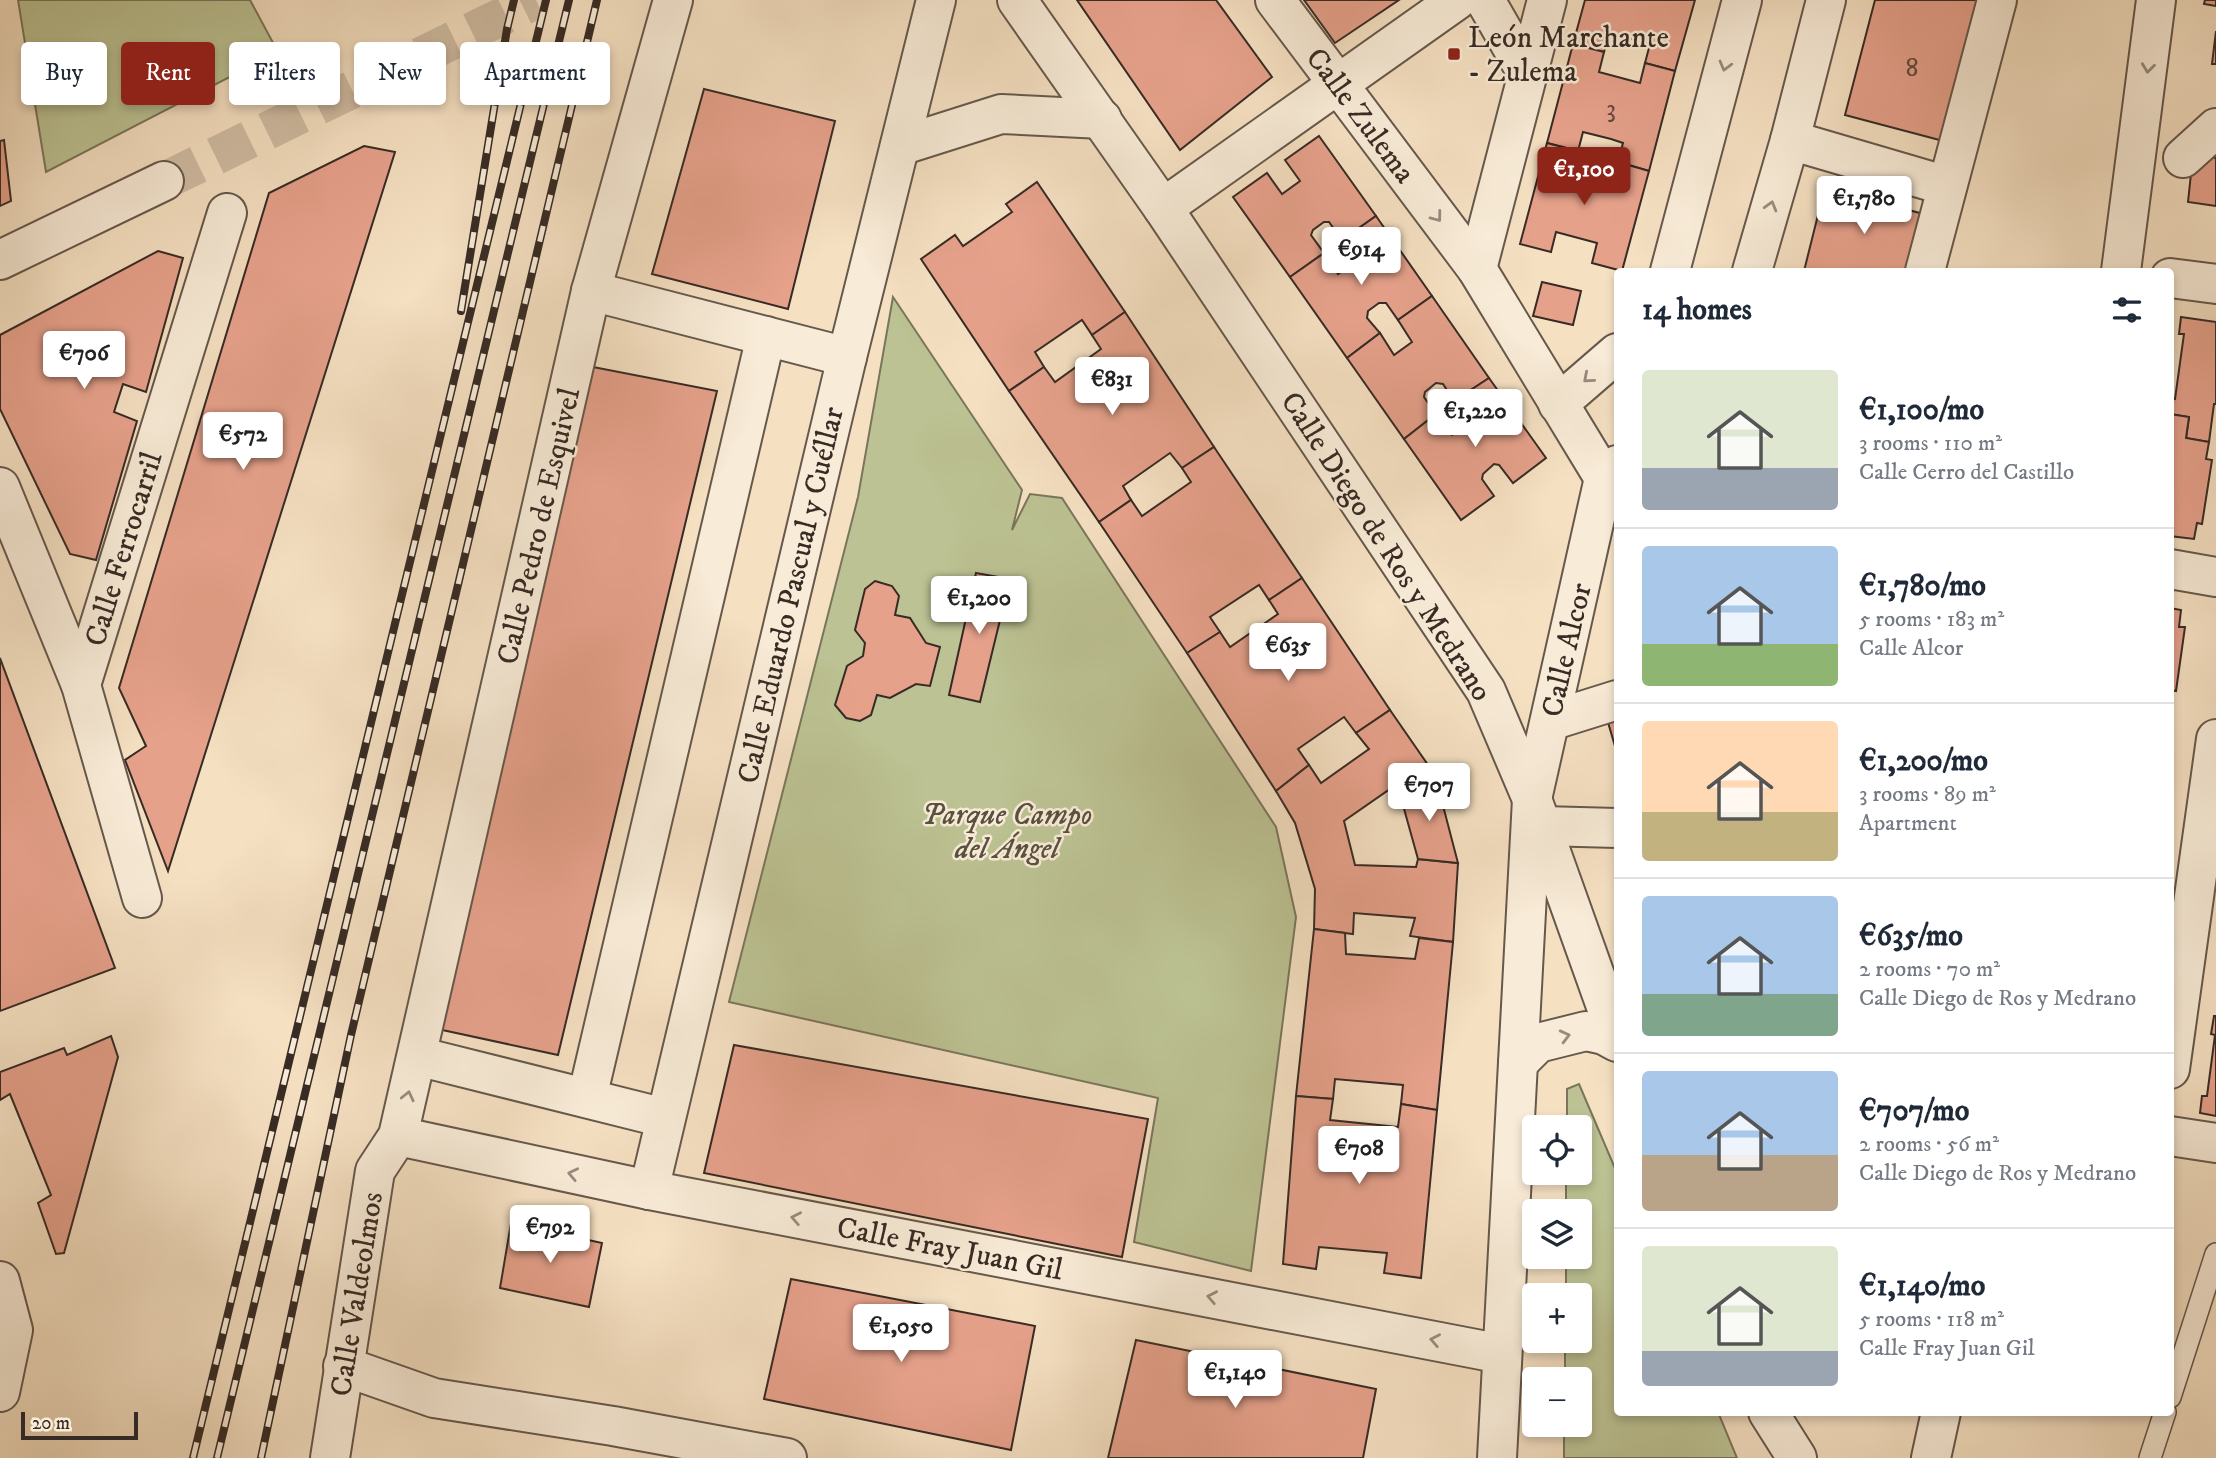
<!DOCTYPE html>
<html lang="en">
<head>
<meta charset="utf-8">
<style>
	body { margin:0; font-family:"IM FELL DW Pica",serif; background:#f2f2f3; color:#1f2937; height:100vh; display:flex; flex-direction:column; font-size:26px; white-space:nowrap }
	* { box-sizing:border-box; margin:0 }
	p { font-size:23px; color:#747a83 }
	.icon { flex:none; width:38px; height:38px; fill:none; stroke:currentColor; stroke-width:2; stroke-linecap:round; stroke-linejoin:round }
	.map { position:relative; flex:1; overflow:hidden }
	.panel { position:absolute; left:1614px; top:268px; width:560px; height:1148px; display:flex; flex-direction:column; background:#fff; border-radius:7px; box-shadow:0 4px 10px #0003 }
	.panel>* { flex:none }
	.guide { position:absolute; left:21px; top:42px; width:665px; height:63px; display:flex; gap:14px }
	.buttons { position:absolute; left:1522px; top:1115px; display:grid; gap:14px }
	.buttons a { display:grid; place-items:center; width:70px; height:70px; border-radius:7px; background:#fff; box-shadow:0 4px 10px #0003; font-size:35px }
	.scale { position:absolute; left:21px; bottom:18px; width:117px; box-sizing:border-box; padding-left:7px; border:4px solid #372b25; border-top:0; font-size:19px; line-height:24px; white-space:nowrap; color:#372b25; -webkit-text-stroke:5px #f8ebd7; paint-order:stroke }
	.price { position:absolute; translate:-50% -60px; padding:0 16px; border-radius:7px; background:#fff; color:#222; font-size:23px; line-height:46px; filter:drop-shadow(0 2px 4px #0008) }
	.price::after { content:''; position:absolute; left:50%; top:42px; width:21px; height:16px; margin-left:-10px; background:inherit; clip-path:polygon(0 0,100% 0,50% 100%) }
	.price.on { background:#8f2418; color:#fff }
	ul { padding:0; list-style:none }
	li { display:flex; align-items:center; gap:21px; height:175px; padding:0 28px }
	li+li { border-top:2px solid #e0e1e3 }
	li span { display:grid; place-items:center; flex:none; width:196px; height:140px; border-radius:7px; color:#555 }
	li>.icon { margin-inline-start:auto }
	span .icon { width:84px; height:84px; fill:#fffc; stroke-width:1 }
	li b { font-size:30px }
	h2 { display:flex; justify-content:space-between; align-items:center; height:84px; padding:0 28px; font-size:30px }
	.chip { padding:0 24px; border-radius:7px; background:#fff; box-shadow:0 4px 10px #0003; font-size:24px; line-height:63px }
	.chip.on { background:#8f2418; color:#fff }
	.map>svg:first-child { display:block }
</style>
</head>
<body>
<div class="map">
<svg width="2216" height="1458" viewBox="0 0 2216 1458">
	<rect width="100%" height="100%" fill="#f5e0c2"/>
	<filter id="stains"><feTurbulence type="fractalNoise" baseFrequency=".00286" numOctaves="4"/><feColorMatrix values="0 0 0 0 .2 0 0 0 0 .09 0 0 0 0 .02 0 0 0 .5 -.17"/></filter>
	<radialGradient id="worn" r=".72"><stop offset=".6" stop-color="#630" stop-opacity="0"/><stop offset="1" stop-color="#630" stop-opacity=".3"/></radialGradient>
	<g fill="#bcc293" stroke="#7a765c" stroke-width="2">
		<polygon points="18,0 250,0 278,52 46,172"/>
		<polygon points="893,297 1022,490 1012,530 1030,494 1062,498 1276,827 1296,917 1251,1271 1134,1242 1158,1098 729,1002 858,497"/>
		<polygon points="1579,1084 1617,1173 1617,1412 1718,1412 1737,1458 1564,1458 1564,1425 1580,1424 1580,1379 1565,1379 1565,1341 1580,1340 1580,1295 1566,1295 1566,1257 1580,1256 1580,1211 1566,1211 1566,1173 1580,1172 1580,1127 1567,1127 1567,1089"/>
	</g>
	<g fill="#e6a18b" stroke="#372b25" stroke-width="2">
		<polygon points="1077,0 1216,0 1272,77 1180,150"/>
		<polygon points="1304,0 1399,0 1335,43"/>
		<polygon points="1585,0 1695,0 1675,71 1645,63 1650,44 1609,33 1604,52 1573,44"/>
		<polygon points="1875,0 1984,0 1947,142 1845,115"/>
		<polygon points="2205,0 2216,0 2216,6 2204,4"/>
		<polygon points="2216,31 2216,64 2212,64"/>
		<polygon points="1573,44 1604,52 1599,72 1640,83 1645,63 1675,71 1649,171 1618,162 1623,143 1611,139 1583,132 1578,151 1547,143"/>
		<polygon points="704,89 835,121 788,309 652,274"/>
		<polygon points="1319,136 1376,216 1342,240 1329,222 1324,222 1313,230 1311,235 1324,253 1290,277 1233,197 1267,173 1282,194 1300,181 1285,160"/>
		<polygon points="4,140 11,201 0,206 0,141"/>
		<polygon points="1547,143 1578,151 1572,171 1585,175 1613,182 1618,162 1649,171 1622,271 1592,263 1597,243 1556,232 1551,252 1520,244"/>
		<polygon points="364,146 395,152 168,871 125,760 146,746 119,688 269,193"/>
		<polygon points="2193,155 2216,158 2216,206 2188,202"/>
		<polygon points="1037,182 1125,312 1092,335 1082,320 1035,352 1044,367 1009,391 921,259 955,235 963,246 1012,212 1006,204"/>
		<polygon points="1825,187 1927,215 1913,271 1804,271"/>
		<polygon points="1376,216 1432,296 1398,320 1386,303 1379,303 1368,311 1367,318 1380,333 1347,358 1290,277 1324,253 1338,274 1356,261 1342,240"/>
		<polygon points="158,251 183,258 146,392 123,384 114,412 137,421 96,560 70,554 0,409 0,335"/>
		<polygon points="1542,282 1581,291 1573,325 1533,316"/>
		<polygon points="1432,296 1489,378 1454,401 1443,384 1436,383 1425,392 1424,397 1436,414 1404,439 1347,358 1380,333 1394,355 1412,342 1398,320"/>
		<polygon points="1125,312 1214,447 1182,468 1170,453 1123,486 1131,500 1099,522 1009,391 1044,367 1055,382 1101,349 1092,335"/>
		<polygon points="2181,317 2216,322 2216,404 2214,404 2209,442 2186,438 2189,417 2170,414 2170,398 2175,399 2184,334 2179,334"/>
		<polygon points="593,367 717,391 558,1055 433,1028"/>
		<polygon points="1489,378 1546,458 1513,483 1499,465 1494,464 1483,474 1482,479 1494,496 1461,520 1404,439 1436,414 1452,435 1471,422 1454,401"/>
		<polygon points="2170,414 2189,417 2186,438 2209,442 2206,459 2212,460 2202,524 2197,523 2194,539 2170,536"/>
		<polygon points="1214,447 1302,578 1269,600 1259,585 1210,617 1220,632 1187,653 1099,522 1131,500 1142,516 1191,482 1182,468"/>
		<polygon points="976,573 1010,579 980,702 949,695"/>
		<polygon points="1302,578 1390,710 1356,733 1344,717 1298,749 1309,765 1276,791 1187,653 1220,632 1230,647 1278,614 1269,600"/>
		<polygon points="875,581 892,586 899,596 895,615 910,618 926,643 940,647 930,686 916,684 890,698 877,695 871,715 860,721 846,718 835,705 847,666 863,656 865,643 855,630 865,589"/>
		<polygon points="2170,608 2181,610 2179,627 2185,627 2176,691 2170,690 2170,693"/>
		<polygon points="0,658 115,968 0,1011"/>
		<polygon points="1390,710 1435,775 1401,798 1393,787 1344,821 1355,865 1416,867 1418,859 1458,863 1453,942 1410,936 1415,918 1354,913 1353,934 1314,929 1315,889 1295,823 1276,791 1309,765 1321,783 1369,749 1356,733"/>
		<polygon points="1617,716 1617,753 1607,719"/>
		<polygon points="1435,775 1458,863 1418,859 1401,798"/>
		<polygon points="1314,929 1345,933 1346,954 1415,959 1419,938 1453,942 1437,1110 1401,1104 1403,1085 1335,1079 1333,1099 1296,1096"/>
		<polygon points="2214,1016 2216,1016 2216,1116 2200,1113 2202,1096 2207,1096 2215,1035 2211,1034"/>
		<polygon points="111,1036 118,1057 64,1253 56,1254 38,1203 51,1195 10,1094 0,1100 0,1072 64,1048 67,1055"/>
		<polygon points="734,1045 1148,1119 1122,1257 704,1173"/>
		<polygon points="1296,1096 1333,1099 1330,1120 1398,1127 1401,1104 1437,1110 1421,1278 1384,1273 1387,1253 1319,1247 1316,1269 1283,1264"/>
		<polygon points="511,1223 602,1243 589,1307 500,1288"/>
		<polygon points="791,1279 1035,1326 1011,1450 764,1399"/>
		<polygon points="1136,1340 1376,1389 1363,1458 1108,1458"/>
	</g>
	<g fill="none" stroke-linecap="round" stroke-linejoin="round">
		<polyline stroke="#cfbca3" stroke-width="38" stroke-dasharray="38 19" stroke-linecap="butt" points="164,181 536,0"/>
		<defs>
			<g id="lane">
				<polyline points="2170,1397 2216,1254"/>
				<polyline points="2150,1458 2165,1412"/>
			</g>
			<g id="street">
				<polyline points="1017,0 1163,208 1486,691 1532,799 1617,1037"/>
				<polyline points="1275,0 1477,269 1604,478"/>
				<polyline points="1485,0 1527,73"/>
				<polyline points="1790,140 1947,186"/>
				<polyline points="900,146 1001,114 1102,119"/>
				<polyline points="2183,158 2216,128"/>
				<polyline points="1163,208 1457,0"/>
				<polyline points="0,260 164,181"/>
				<polyline points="1477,269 1547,0"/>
				<polyline points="1670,271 1742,0"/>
				<polyline points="1752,271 1790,140 1826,0"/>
				<polyline points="1925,271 1997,0"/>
				<polyline points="2121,271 2156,0"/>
				<polyline points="2170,278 2216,284"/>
				<polyline points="591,291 847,357"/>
				<polyline points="1558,404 1617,353"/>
				<polyline points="0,487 81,685 142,898"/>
				<polyline points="2170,569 2216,577"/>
				<polyline points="81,685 227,213"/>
				<polyline points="1550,721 1617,700"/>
				<polyline points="1542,826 1617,828"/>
				<polyline points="417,1056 665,1118"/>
				<polyline points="1518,1063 1538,1043 1586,1031 1604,1035 1617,1042"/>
				<polyline points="2170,1069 2216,739"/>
				<polyline points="587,1098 766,336"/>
				<polyline points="398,1136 649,1190 1502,1354"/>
				<polyline points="2170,1136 2216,1143"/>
				<polyline points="649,1190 847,357 936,0"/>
				<polyline points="0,1281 13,1330 0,1392"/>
				<polyline points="343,1366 434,1398 613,1426 787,1458"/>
				<polyline points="1768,1412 1797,1458"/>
				<polyline points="330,1458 375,1171 398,1136 591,291 673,0"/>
				<polyline points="1497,1458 1532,799 1604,478 1617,465"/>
				<polyline points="1931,1458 1941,1412"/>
			</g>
		</defs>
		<use href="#lane" stroke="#66584c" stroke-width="24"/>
		<use href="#street" stroke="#66584c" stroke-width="42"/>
		<use href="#lane" stroke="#f8ebd7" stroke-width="21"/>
		<use href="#street" stroke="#f8ebd7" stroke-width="38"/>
		<defs>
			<g id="rail">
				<polyline points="461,311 507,29 514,0"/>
				<polyline points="193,1458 546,0"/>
				<polyline points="217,1458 569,0"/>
				<polyline points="261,1458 351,1035 597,0"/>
			</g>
		</defs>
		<use href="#rail" stroke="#372b25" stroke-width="8"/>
		<use href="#rail" stroke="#f8ebd7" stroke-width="5" stroke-dasharray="16" stroke-linecap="butt"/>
	</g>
	<defs><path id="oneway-chevron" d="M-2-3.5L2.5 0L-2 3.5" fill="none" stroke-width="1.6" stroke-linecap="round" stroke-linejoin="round" transform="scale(1.75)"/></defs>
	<g stroke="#988b7e">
		<use href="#oneway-chevron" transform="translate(1725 66) rotate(105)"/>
		<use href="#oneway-chevron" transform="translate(2148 68) rotate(97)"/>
		<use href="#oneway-chevron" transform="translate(1771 206) rotate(-74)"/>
		<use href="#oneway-chevron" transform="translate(1437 217) rotate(53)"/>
		<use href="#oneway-chevron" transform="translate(1588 378) rotate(139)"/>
		<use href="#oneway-chevron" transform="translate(1565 1036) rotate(-14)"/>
		<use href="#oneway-chevron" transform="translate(408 1096) rotate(-77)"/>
		<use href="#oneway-chevron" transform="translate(573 1174) rotate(-168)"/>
		<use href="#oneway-chevron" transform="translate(796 1218) rotate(-169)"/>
		<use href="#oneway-chevron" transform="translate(1212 1297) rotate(-169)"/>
		<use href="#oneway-chevron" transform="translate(1435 1340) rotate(-169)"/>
	</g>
	<rect fill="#8f2418" stroke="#f8ebd7" stroke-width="2.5" x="1447" y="47" width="14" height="14" rx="3.5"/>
	<g text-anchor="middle" stroke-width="5" stroke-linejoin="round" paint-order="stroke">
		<g font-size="26" fill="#63483e">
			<text x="1912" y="76">8</text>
			<text x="1611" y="117">3</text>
		</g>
		<g font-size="30" fill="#372b25" stroke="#f8ebd7" text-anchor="start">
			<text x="1468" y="47">León Marchante<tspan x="1468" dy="34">- Zulema</tspan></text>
		</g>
		<g font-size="30" fill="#372b25" stroke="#f8ebd7">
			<text transform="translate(1361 115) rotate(53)" y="10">Calle Zulema</text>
			<text transform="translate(538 526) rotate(-77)" y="10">Calle Pedro de Esquivel</text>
			<text transform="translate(1387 546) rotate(57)" y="10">Calle Diego de Ros y Medrano</text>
			<text transform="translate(123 549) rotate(-73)" y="10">Calle Ferrocarril</text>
			<text transform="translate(790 595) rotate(-77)" y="10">Calle Eduardo Pascual y Cuéllar</text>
			<text transform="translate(1566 650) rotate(-77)" y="10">Calle Alcor</text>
			<text transform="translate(950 1248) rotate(11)" y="10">Calle Fray Juan Gil</text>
			<text transform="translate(356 1294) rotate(-81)" y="10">Calle Valdeolmos</text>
		</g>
		<g font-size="30" font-style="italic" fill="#585140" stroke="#f8ebd7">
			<text x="1007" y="824">Parque Campo<tspan x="1007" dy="34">del Ángel</tspan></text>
		</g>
	</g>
	<rect width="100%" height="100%" filter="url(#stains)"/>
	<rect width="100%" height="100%" fill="url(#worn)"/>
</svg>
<div class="buttons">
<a><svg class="icon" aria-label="locate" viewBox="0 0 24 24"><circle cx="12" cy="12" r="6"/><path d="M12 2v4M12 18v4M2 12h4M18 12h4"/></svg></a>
<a><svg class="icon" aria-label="layers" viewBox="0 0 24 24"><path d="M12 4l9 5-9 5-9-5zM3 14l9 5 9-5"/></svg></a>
<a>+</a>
<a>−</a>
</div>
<div class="scale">20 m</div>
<b class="price on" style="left:1584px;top:207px">€1,100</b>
<b class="price" style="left:1864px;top:236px">€1,780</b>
<b class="price" style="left:1361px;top:287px">€914</b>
<b class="price" style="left:84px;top:391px">€706</b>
<b class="price" style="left:1112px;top:417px">€831</b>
<b class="price" style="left:1475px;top:449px">€1,220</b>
<b class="price" style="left:243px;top:472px">€572</b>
<b class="price" style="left:979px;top:636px">€1,200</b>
<b class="price" style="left:1288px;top:683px">€635</b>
<b class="price" style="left:1429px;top:823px">€707</b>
<b class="price" style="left:1359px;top:1186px">€708</b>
<b class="price" style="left:550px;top:1265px">€792</b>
<b class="price" style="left:901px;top:1364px">€1,050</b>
<b class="price" style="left:1235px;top:1410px">€1,140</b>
<div class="guide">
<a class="chip">Buy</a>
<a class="chip on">Rent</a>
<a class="chip">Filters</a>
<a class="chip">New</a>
<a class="chip">Apartment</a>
</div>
<section class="panel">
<h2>14 homes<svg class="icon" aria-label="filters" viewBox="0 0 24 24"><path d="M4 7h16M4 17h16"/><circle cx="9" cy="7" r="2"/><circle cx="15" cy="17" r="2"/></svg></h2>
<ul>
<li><span style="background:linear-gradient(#dfe7d0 70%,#9aa5b1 0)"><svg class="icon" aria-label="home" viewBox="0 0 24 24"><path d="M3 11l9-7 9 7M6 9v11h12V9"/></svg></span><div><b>€1,100/mo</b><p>3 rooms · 110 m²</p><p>Calle Cerro del Castillo</p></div></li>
<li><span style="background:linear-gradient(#a9c7e8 70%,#8fb573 0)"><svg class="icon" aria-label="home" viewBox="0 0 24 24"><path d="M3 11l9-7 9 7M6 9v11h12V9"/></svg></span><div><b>€1,780/mo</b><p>5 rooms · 183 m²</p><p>Calle Alcor</p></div></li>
<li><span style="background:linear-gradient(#ffd9b3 65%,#c2b280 0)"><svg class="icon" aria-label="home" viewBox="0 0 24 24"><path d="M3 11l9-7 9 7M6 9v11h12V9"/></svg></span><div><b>€1,200/mo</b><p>3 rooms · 89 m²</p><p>Apartment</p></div></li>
<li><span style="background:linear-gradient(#a9c7e8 70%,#7fa58c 0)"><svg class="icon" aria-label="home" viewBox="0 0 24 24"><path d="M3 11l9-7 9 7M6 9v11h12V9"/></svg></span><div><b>€635/mo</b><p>2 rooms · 70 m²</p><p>Calle Diego de Ros y Medrano</p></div></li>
<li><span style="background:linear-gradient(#a9c7e8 60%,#b9a48a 0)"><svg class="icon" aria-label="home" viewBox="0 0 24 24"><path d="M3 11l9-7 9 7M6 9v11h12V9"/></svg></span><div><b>€707/mo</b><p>2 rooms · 56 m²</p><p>Calle Diego de Ros y Medrano</p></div></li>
<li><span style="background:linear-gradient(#dfe7d0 75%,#9aa5b1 0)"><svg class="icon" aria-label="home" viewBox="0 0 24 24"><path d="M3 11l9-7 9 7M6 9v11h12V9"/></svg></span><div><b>€1,140/mo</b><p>5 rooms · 118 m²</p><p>Calle Fray Juan Gil</p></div></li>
</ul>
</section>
</div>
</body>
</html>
